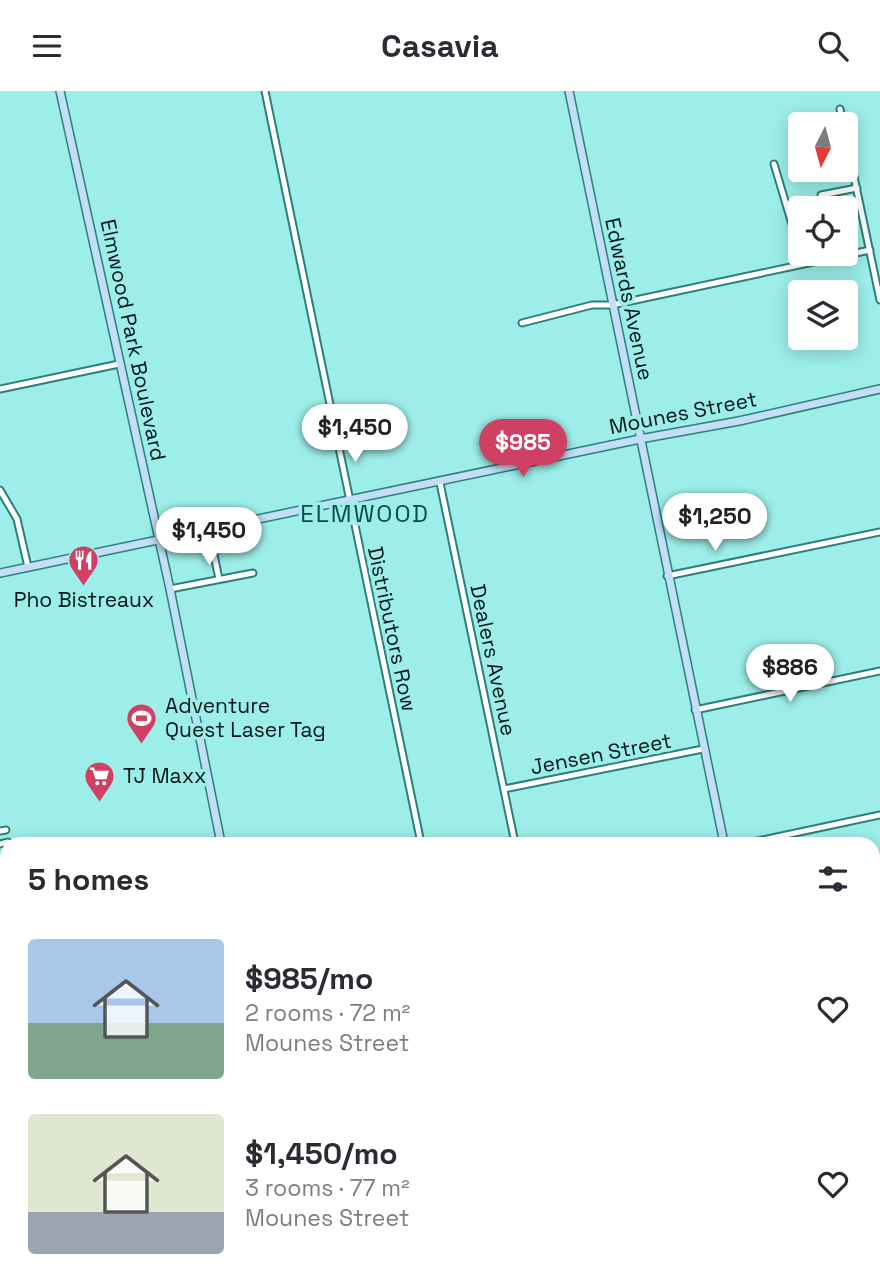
<!DOCTYPE html>
<html lang="en">
<head>
<meta charset="utf-8">
<style>
	body { margin:0; font-family:"Space Grotesk",sans-serif; background:#f7f7f7; color:#2b2b33; height:100vh; display:flex; flex-direction:column; font-size:26px; white-space:nowrap }
	* { box-sizing:border-box; margin:0 }
	p { font-size:23px; color:#7c7c81 }
	.icon { flex:none; width:38px; height:38px; fill:none; stroke:currentColor; stroke-width:2; stroke-linecap:round; stroke-linejoin:round }
	.map { position:relative; flex:1; overflow:hidden }
	.drawer { position:absolute; left:0px; top:746px; width:880px; height:450px; display:flex; flex-direction:column; background:#fff; border-radius:21px 21px 0 0; box-shadow:0 4px 18px #0003 }
	.drawer>* { flex:none }
	.needle { width:46px; rotate:186deg }
	.fabs { position:absolute; left:788px; top:21px; display:grid; gap:14px }
	.fabs a { display:grid; place-items:center; width:70px; height:70px; border-radius:7px; background:#fff; box-shadow:0 4px 18px #0003; font-size:35px }
	.price { position:absolute; translate:-50% -60px; padding:0 16px; border-radius:24px; background:#fff; color:#222; font-size:23px; line-height:46px; filter:drop-shadow(0 2px 4px #0008) }
	.price::after { content:''; position:absolute; left:50%; top:42px; width:21px; height:16px; margin-left:-10px; background:inherit; clip-path:polygon(0 0,100% 0,50% 100%) }
	.price.current { background:#cf4063; color:#fff }
	ul { padding:0; list-style:none }
	li { display:flex; align-items:center; gap:21px; height:175px; padding:0 28px }
	li span { display:grid; place-items:center; flex:none; width:196px; height:140px; border-radius:7px; color:#555 }
	li>.icon { margin-inline-start:auto }
	span .icon { width:84px; height:84px; fill:#fffc; stroke-width:1 }
	li b { font-size:30px }
	h2 { display:flex; justify-content:space-between; align-items:center; height:84px; padding:0 28px; font-size:30px }
	header { display:flex; justify-content:space-between; align-items:center; height:91px; padding:0 28px; background:#fff; font-size:32px; font-weight:700 }
	.map>svg:first-child { display:block }
</style>
</head>
<body>
<header><svg class="icon" aria-label="menu" viewBox="0 0 24 24"><path d="M4 6h16M4 12h16M4 18h16"/></svg>Casavia<svg class="icon" aria-label="search" viewBox="0 0 24 24"><circle cx="10" cy="10" r="6"/><path d="M15 15l6 6"/></svg></header>
<div class="map">
<svg width="880" height="1194" viewBox="0 0 880 1194">
	<rect width="100%" height="100%" fill="#9deee9"/>
	<g fill="none" stroke-linecap="round" stroke-linejoin="round">
		<defs>
			<g id="street">
				<polyline points="265,0 421,752"/>
				<polyline points="840,18 843,33"/>
				<polyline points="845,43 880,209"/>
				<polyline points="774,73 800,160"/>
				<polyline points="823,117 821,104 857,97"/>
				<polyline points="522,232 592,214 612,214 870,159"/>
				<polyline points="0,298 119,273"/>
				<polyline points="440,392 515,752"/>
				<polyline points="0,399 17,428 28,476"/>
				<polyline points="209,440 219,488"/>
				<polyline points="667,485 880,441"/>
				<polyline points="170,498 253,482"/>
				<polyline points="695,619 880,580"/>
				<polyline points="504,698 703,658"/>
				<polyline points="0,740 6,739"/>
				<polyline points="748,752 880,724"/>
				<polyline points="0,753 8,751"/>
				<polyline points="873,834 880,832"/>
				<polyline points="873,919 880,917"/>
				<polyline points="873,1012 880,1010"/>
				<polyline points="873,1122 880,1121"/>
				<polyline points="486,1188 487,1194"/>
				<polyline points="607,1188 609,1194"/>
			</g>
			<g id="secondary">
				<polyline points="60,0 170,498 221,752"/>
				<polyline points="569,0 724,752"/>
				<polyline points="0,482 640,348 739,330 880,298"/>
				<polyline points="0,1059 7,1058"/>
				<polyline points="0,1068 7,1066"/>
				<polyline points="144,1188 145,1194"/>
				<polyline points="151,1188 152,1194"/>
				<polyline points="317,1188 321,1194"/>
				<polyline points="814,1188 816,1194"/>
			</g>
		</defs>
		<use href="#street" stroke="#2b807c" stroke-width="9"/>
		<use href="#secondary" stroke="#2b807c" stroke-width="10"/>
		<use href="#street" stroke="#fff" stroke-width="5"/>
		<use href="#secondary" stroke="#c2def8" stroke-width="7"/>
	</g>
	<defs>
		<symbol id="restaurant-pin" viewBox="-11 -11 22 30"><path d="M0 17L-7.5 6A9.5 9.5 0 1 1 7.5 6Z" fill="#cf4063" stroke="#9deee9"/><path d="M-5-6h1v4h1v-4h1v4h1v-4h1v5L-1.5 .5V6h-2V.5L-5-1ZM5-6V6H3V1.5H1.5Q1.5-4 5-6Z" fill="#fff"/></symbol>
		<symbol id="stadium-pin" viewBox="-11 -11 22 30"><path d="M0 17L-7.5 6A9.5 9.5 0 1 1 7.5 6Z" fill="#cf4063" stroke="#9deee9"/><path d="M0-5a6.5 5 0 1 0 0 10a6.5 5 0 1 0 0-10ZM-3.5-1.8h7v3.6h-7Z" fill="#fff"/></symbol>
		<symbol id="supermarket-pin" viewBox="-11 -11 22 30"><path d="M0 17L-7.5 6A9.5 9.5 0 1 1 7.5 6Z" fill="#cf4063" stroke="#9deee9"/><path d="M-6-5.5h2.5l.6 2H6L4.5 2H-2.5L-4.4-4H-6ZM-1.5 3.2a1.3 1.3 0 1 0 .1 0ZM3 3.2a1.3 1.3 0 1 0 .1 0Z" fill="#fff"/></symbol>
	</defs>
	<g fill-rule="evenodd">
		<use href="#restaurant-pin" x="66" y="452" width="35" height="47"/>
		<use href="#stadium-pin" x="124" y="610" width="35" height="47"/>
		<use href="#supermarket-pin" x="82" y="668" width="35" height="47"/>
	</g>
	<g text-anchor="middle" stroke-width="7" stroke-linejoin="round" paint-order="stroke">
		<g font-size="21" fill="#001615" stroke="#9deee9">
			<text transform="translate(629 208) rotate(78)" y="7">Edwards Avenue</text>
			<text transform="translate(133 249) rotate(78)" y="7">Elmwood Park Boulevard</text>
			<text transform="translate(683 322) rotate(-11)" y="7">Mounes Street</text>
			<text transform="translate(392 538) rotate(78)" y="7">Distributors Row</text>
			<text transform="translate(493 569) rotate(78)" y="7">Dealers Avenue</text>
			<text transform="translate(601 663) rotate(-11)" y="7">Jensen Street</text>
		</g>
		<g font-size="21" fill="#001615" stroke="#9deee9" text-anchor="start">
			<text x="84" y="516" text-anchor="middle">Pho Bistreaux</text>
			<text x="165" y="622">Adventure<tspan x="165" dy="24">Quest Laser Tag</tspan></text>
			<text x="123" y="692">TJ Maxx</text>
		</g>
		<g font-size="24" letter-spacing="2" fill="#044d4a" stroke="#9deee9">
			<text x="365" y="431">ELMWOOD</text>
		</g>
	</g>
</svg>
<div class="fabs">
<a><svg class="needle" viewBox="-14 -14 28 28"><path d="M0-13l5 13h-10z" fill="#e53935"/><path d="M0 13l5-13h-10z" fill="#7c7c81"/></svg></a>
<a><svg class="icon" aria-label="locate" viewBox="0 0 24 24"><circle cx="12" cy="12" r="6"/><path d="M12 2v4M12 18v4M2 12h4M18 12h4"/></svg></a>
<a><svg class="icon" aria-label="layers" viewBox="0 0 24 24"><path d="M12 4l9 5-9 5-9-5zM3 14l9 5 9-5"/></svg></a>
</div>
<b class="price" style="left:355px;top:373px">$1,450</b>
<b class="price current" style="left:523px;top:388px">$985</b>
<b class="price" style="left:715px;top:462px">$1,250</b>
<b class="price" style="left:209px;top:476px">$1,450</b>
<b class="price" style="left:790px;top:613px">$886</b>
<section class="drawer">
<h2>5 homes<svg class="icon" aria-label="filters" viewBox="0 0 24 24"><path d="M4 7h16M4 17h16"/><circle cx="9" cy="7" r="2"/><circle cx="15" cy="17" r="2"/></svg></h2>
<ul>
<li><span style="background:linear-gradient(#a9c7e8 60%,#7fa58c 0)"><svg class="icon" aria-label="home" viewBox="0 0 24 24"><path d="M3 11l9-7 9 7M6 9v11h12V9"/></svg></span><div><b>$985/mo</b><p>2 rooms · 72 m²</p><p>Mounes Street</p></div><svg class="icon" aria-label="heart" viewBox="0 0 24 24"><path d="M12 20l-8-8c-3-5 5-10 8-4 3-6 11-1 8 4z"/></svg></li>
<li><span style="background:linear-gradient(#dfe7d0 70%,#9aa5b1 0)"><svg class="icon" aria-label="home" viewBox="0 0 24 24"><path d="M3 11l9-7 9 7M6 9v11h12V9"/></svg></span><div><b>$1,450/mo</b><p>3 rooms · 77 m²</p><p>Mounes Street</p></div><svg class="icon" aria-label="heart" viewBox="0 0 24 24"><path d="M12 20l-8-8c-3-5 5-10 8-4 3-6 11-1 8 4z"/></svg></li>
</ul>
</section>
</div>
</body>
</html>
